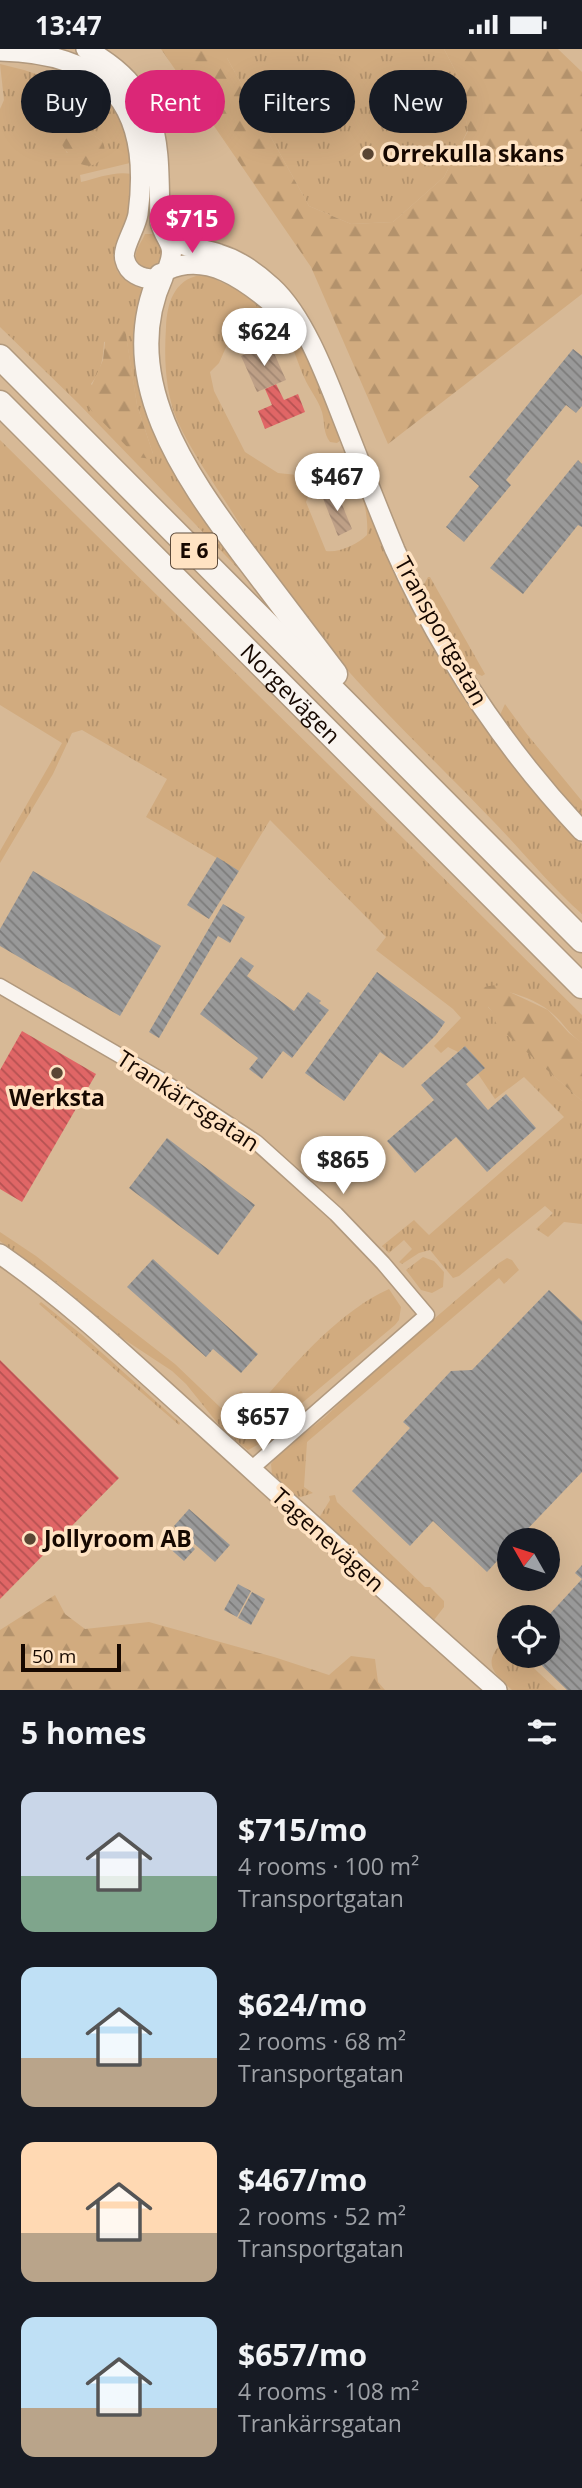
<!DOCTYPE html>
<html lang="en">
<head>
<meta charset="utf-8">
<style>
	body { margin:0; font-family:"Open Sans",sans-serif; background:#20242c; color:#f1f3f6; height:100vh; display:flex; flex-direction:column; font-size:26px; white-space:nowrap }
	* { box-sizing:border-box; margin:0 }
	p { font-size:23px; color:#9ea1a6 }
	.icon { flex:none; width:38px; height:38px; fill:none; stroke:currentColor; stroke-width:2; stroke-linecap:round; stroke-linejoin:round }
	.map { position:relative; height:1641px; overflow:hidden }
	.drawer { display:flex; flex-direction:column; background:#171b24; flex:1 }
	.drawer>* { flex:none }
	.top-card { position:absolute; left:21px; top:21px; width:541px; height:63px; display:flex; gap:14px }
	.needle { width:46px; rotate:309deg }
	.fabs { position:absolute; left:497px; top:1479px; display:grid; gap:14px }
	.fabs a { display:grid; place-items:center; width:63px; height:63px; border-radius:50%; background:#171b24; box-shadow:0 7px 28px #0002; font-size:35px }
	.scale { position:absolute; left:21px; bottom:18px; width:100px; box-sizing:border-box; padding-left:7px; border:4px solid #160800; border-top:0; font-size:19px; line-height:24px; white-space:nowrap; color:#160800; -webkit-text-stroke:5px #ffe3c3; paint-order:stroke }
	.price { position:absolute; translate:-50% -60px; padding:0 16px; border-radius:24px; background:#fff; color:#222; font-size:23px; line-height:46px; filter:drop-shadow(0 2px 4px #0008) }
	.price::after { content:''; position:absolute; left:50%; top:42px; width:21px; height:16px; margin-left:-10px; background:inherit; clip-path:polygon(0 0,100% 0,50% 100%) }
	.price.selected { background:#db2777; color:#fff }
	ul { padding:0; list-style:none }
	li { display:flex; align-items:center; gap:21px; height:175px; padding:0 21px }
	li span { display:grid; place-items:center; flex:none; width:196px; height:140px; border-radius:14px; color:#555 }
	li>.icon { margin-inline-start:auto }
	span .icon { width:84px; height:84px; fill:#fffc; stroke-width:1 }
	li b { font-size:30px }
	h2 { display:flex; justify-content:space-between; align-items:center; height:84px; padding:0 21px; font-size:30px }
	.pill { padding:0 24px; border-radius:32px; background:#171b24; box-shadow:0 7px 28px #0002; font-size:24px; line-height:63px }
	.pill.selected { background:#db2777; color:#fff }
	.status { display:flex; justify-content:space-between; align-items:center; height:49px; padding:0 35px; background:#171b24; direction:ltr }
	.status svg { height:19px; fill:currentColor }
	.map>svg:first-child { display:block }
</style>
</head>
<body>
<div class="status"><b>13:47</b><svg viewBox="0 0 49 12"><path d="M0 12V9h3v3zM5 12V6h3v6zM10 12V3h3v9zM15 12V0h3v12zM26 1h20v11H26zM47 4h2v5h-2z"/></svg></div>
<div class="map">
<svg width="582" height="1641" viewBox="0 0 582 1641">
	<defs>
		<pattern id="grass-tufts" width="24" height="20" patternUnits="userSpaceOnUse" patternTransform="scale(1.75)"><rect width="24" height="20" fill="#d1ab7f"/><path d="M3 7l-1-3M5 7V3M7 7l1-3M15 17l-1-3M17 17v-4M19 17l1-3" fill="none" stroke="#b3926c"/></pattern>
		<pattern id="forest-firs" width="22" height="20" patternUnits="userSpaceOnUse" patternTransform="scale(1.75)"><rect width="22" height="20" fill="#d1ab7f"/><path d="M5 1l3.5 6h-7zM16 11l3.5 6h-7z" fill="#b3926c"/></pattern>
		<pattern id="shops-back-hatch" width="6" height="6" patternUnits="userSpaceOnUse" patternTransform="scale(1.75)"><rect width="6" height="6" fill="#e06666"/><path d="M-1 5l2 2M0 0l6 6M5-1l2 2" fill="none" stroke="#b55252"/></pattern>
		<pattern id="industry-back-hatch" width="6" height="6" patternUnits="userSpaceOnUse" patternTransform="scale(1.75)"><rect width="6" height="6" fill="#999"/><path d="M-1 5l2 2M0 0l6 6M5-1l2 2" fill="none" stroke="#7c7b7a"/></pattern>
		<pattern id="building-back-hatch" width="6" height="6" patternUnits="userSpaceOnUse" patternTransform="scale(1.75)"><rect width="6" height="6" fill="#bea087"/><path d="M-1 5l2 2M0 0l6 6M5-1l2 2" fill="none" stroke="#a38873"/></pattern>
	</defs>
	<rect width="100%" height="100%" fill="#d7b996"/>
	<g fill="url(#grass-tufts)" fill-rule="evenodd">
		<polygon points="227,0 444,0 458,27 468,81 444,128 393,173 351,175 309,157 227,9"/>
		<path d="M0 15 24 21 48 29V34L94 57 103 51C131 67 129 85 130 114L80 126 81 133C98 129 114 122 132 125 132 136 133 148 132 158 126 192 90 220 144 241L141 310 255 537 78 354 0 278V60L4 51ZM63 66 102 92 67 104 59 87ZM126 287 137 356 153 405 91 335C102 321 103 309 104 293Z"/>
		<path d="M145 185H154L163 199V213L150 222 139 217C131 204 140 197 145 185Z"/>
		<path d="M200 226H206L236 240 283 273 307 305 344 388 337 394 330 393C323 384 325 374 322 363 318 350 309 340 304 328 293 303 294 292 272 273L227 296 219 314 210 323 214 342 245 403 278 424 297 426 310 424 315 429 306 453 326 502C339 504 358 495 367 486 369 469 362 424 340 426L338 420 351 416 358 427 417 569 469 656 502 703 559 772 582 795V865C550 837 524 804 494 773 432 708 365 647 310 576 281 538 254 498 229 458 211 430 191 402 177 371 165 342 164 309 166 278 167 254 174 231 200 226Z"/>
		<path d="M0 391 582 966V994C570 986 564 975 554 966 542 954 520 945 503 942L488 958 545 1019 582 1052V1175L564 1173 548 1188 536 1180 553 1164 545 1157 459 1227 453 1229 430 1201 419 1204 402 1215 399 1213 412 1200 404 1191 389 1204 382 1197 414 1171 429 1186 564 1068 524 1028 495 1050 478 1025 484 1019 465 997 458 1003 448 998 441 1004 434 997 461 969 453 960 376 901 386 888 270 771 239 822 146 768 167 730 82 681 72 684 53 725 0 814V802L62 694 0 656Z"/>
		<polygon points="428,528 430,528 485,625 482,627 469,621 424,542 423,537"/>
		<polygon points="505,655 526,684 582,752 582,769 550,733 500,666"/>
		<polygon points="0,1183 36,1207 175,1315 221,1359 241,1342 252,1354 229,1382 223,1381 186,1335 172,1322 122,1289 63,1238 0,1192"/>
		<polygon points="423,1208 434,1212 444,1223 443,1238 432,1244 421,1241 406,1221"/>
		<polygon points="507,1209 512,1211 519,1221 504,1235 499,1229 307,1393 304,1438 313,1444 298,1449 272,1425 271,1415 280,1403 324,1369 377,1319 499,1214"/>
		<path d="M389 1240 401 1258 399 1271 395 1276 283 1370 265 1349C298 1310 342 1261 389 1240Z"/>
		<polygon points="41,1253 81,1285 180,1374 179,1376 39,1255"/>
		<polygon points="257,1359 276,1380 261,1394 248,1401 235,1391 232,1385"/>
		<polygon points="335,1446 337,1453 425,1538 430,1538 444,1552 444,1558 434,1571 319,1469 330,1451 329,1447"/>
		<path d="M504 1591 509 1596V1606L521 1607 557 1641H512C492 1623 482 1614 504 1591Z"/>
	</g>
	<g fill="url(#forest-firs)">
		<polygon points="161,0 227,0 227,9 309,157 351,175 393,173 444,128 468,82 458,27 444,0 558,0 582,23 582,245 388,395 311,218"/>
		<path d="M63 65 102 92C110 104 98 120 84 116 71 113 54 89 57 75 58 73 61 67 63 65Z"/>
		<polygon points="121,275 125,279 137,356 153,405 151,410 137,408 89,359 87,347 103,311 106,285 115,277"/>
		<polygon points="495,936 548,961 569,984 582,994 582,1052 496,976 493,964 478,944 484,938"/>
		<polygon points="55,1546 65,1565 85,1580 149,1573 274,1608 329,1626 351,1607 375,1610 378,1633 385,1641 0,1641 0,1581"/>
	</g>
	<g fill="url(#shops-back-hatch)">
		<polygon points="276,335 284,351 298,345 305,363 265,380 258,362 272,356 265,340"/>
		<polygon points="22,982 96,1025 22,1153 0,1140 0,1021"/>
		<polygon points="0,1311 119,1429 0,1550"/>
	</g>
	<g fill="url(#industry-back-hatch)">
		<polygon points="573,300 582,307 582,357 576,364 566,356 506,431 511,436 464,493 446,478 479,437 469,428"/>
		<polygon points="578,411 582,415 582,478 578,476 523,545 490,519"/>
		<polygon points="217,808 239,822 209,870 187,856"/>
		<polygon points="33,822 161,897 120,967 0,897 0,880"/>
		<polygon points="223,855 245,868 230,894 218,887 159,989 149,983"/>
		<polygon points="241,908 254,917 247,927 294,962 308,943 321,952 319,954 329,961 292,1009 283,1002 262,1030 249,1020 258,1009 200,965"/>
		<polygon points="377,923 445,973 436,986 403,1019 380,1003 344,1052 305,1024"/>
		<polygon points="465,997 485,1019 466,1035 488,1061 506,1045 536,1079 487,1123 456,1088 415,1124 387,1092 434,1051 421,1036"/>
		<polygon points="353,1088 372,1107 342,1137 323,1118"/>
		<polygon points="167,1089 255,1156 218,1206 129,1139"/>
		<polygon points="153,1210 258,1305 241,1324 213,1300 206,1308 127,1238"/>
		<polygon points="549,1241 582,1272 582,1423 517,1491 509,1491 509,1499 487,1523 433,1472 410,1497 352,1442 410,1379 403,1373 451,1322 472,1321"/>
		<polygon points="189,1460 230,1496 215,1513 174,1477"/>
		<polygon points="177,1484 195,1500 184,1512 167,1497"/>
		<polygon points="582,1516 582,1641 567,1641 531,1606 548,1606 548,1567 582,1530 575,1524"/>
		<polygon points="238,1535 251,1542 237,1568 224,1561"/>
		<polygon points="252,1543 265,1550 251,1576 238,1569"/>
	</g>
	<g fill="url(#building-back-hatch)">
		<polygon points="270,295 286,331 257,343 241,307"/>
		<polygon points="336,441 352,480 338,487 322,447"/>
	</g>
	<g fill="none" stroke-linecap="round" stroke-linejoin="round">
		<defs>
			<polyline id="street" points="0,937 160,1030 256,1093 336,1165 383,1214 427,1266 251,1420"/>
			<g id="secondary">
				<path d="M0 2C109 4 152 59 138 165 136 179 121 200 125 211 128 224 141 230 154 230L167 221C178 194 166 195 160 173 158 94 165 44 86 0"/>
				<path d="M169 189C183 199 202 199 219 205 239 211 257 224 272 238 306 269 329 335 346 378 362 419 378 460 395 501 441 604 504 699 582 782"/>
				<path d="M167 221C207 203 245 231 275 257"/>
				<path d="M0 1205C71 1254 133 1314 198 1372 297 1462 396 1552 497 1641"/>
			</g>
			<g id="highway">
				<path d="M161 227C115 328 185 426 244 505 274 545 305 585 335 625"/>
				<polyline points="0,308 582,891"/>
				<path id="s1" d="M0 354 582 937"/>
			</g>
		</defs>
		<use href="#street" stroke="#b1997e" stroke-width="17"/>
		<use href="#secondary" stroke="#b1997e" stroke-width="22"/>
		<use href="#highway" stroke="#b1997e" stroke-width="27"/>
		<use href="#street" stroke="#f9f4ef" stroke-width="14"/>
		<use href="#secondary" stroke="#f9f4ef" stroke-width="19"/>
		<use href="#highway" stroke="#f9f4ef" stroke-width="24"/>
	</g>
	<g fill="#5a4634" stroke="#ffe3c3" stroke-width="2.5">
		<circle cx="368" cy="105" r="7"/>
		<circle cx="57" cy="1024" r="7"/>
		<circle cx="30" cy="1490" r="7"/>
	</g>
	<g text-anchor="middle" stroke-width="7" stroke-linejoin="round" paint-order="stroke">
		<rect fill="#ffe3c3" stroke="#5c4a3a" stroke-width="2" x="171" y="484.5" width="46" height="35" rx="5"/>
		<g font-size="21" font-weight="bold" fill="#160800">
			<text x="194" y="509">E 6</text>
		</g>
		<g font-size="23" font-weight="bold" fill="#160800" stroke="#ffe3c3" text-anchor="start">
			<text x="382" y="113">Orrekulla skans</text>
			<text x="57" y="1057" text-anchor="middle">Werksta</text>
			<text x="44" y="1498">Jollyroom AB</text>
		</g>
		<g font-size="23" fill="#160800" stroke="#ffe3c3">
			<text transform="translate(441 582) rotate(61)" y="8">Transportgatan</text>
			<text dy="8" stroke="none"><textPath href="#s1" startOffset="411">Norgevägen</textPath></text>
			<text transform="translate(188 1052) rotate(33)" y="8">Trankärrsgatan</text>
			<text transform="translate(328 1491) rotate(42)" y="8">Tagenevägen</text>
		</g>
	</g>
</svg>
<div class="fabs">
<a><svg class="needle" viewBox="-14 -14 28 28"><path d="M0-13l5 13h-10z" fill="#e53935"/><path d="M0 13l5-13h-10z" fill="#9ea1a6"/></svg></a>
<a><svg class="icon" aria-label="locate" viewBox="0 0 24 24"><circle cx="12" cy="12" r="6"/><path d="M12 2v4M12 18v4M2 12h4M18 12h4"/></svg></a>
</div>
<div class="scale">50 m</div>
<b class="price selected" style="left:192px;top:206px">$715</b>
<b class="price" style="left:264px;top:319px">$624</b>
<b class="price" style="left:337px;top:464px">$467</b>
<b class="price" style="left:343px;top:1147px">$865</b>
<b class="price" style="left:263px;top:1404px">$657</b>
<div class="top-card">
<a class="pill">Buy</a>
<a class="pill selected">Rent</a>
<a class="pill">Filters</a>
<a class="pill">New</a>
</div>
</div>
<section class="drawer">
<h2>5 homes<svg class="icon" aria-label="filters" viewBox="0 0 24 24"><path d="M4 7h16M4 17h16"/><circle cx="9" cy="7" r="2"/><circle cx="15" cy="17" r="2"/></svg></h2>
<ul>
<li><span style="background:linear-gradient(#c9d6e8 60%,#7fa58c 0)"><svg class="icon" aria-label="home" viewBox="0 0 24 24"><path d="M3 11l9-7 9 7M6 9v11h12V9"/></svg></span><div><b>$715/mo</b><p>4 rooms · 100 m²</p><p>Transportgatan</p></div></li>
<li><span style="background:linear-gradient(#bfe0f5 65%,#b9a48a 0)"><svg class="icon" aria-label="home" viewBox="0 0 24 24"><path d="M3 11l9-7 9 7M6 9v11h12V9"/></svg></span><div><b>$624/mo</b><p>2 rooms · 68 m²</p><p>Transportgatan</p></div></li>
<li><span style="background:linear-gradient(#ffd9b3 65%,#b9a48a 0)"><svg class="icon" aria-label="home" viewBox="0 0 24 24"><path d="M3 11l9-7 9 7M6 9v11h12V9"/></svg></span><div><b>$467/mo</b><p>2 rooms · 52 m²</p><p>Transportgatan</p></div></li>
<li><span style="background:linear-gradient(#bfe0f5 65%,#b9a48a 0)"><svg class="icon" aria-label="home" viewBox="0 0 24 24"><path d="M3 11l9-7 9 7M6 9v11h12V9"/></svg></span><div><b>$657/mo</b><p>4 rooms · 108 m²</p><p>Trankärrsgatan</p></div></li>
</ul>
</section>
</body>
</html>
